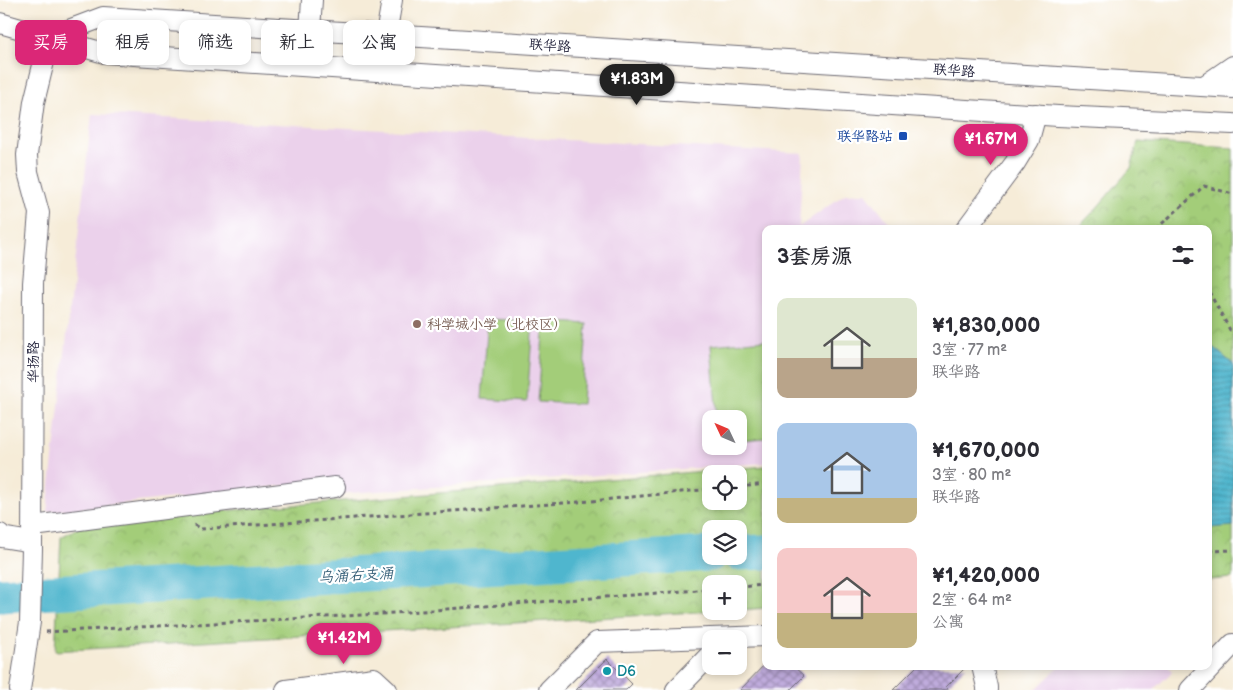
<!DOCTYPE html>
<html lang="zh">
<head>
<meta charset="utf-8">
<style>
	body { margin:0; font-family:"Balsamiq Sans","LXGW WenKai TC",sans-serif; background:#f7f7f7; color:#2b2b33; height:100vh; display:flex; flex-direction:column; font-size:19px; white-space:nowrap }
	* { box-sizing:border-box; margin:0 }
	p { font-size:16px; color:#7c7c81 }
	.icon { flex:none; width:28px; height:28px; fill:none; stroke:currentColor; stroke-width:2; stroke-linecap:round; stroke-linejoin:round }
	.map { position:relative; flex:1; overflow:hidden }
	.side { position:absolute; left:762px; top:225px; width:450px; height:445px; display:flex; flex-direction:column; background:#fff; border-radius:10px; box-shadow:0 2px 8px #0003 }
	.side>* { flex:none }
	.banner { position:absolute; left:15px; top:20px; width:475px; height:45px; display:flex; gap:10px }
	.needle { width:32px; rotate:314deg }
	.buttons { position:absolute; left:702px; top:410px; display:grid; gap:10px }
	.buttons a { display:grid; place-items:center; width:45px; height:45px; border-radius:10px; background:#fff; box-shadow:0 2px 8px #0003; font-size:25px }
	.price { position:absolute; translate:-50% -42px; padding:0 11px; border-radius:18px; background:#db2777; color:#fff; font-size:16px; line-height:32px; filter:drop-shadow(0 1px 2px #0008) }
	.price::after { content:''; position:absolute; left:50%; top:30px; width:15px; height:11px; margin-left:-8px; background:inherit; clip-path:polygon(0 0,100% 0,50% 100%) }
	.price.current { background:#222; color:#fff }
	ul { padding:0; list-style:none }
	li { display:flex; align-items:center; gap:15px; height:125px; padding:0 15px }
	li span { display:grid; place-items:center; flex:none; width:140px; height:100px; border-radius:10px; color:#555 }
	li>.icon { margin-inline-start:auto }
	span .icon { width:60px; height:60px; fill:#fffc; stroke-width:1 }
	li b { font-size:21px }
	h2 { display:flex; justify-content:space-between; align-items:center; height:60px; padding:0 15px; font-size:21px }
	.chip { padding:0 18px; border-radius:10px; background:#fff; box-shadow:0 2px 8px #0003; font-size:18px; line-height:45px }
	.chip.current { background:#db2777; color:#fff }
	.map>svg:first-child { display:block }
</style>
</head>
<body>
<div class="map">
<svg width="1233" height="690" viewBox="0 0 1233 690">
	<defs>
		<pattern id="park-crowns" width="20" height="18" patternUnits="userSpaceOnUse" patternTransform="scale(1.25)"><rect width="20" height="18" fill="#a3cd79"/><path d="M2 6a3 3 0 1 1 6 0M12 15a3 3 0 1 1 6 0" fill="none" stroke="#8cb06a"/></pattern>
		<pattern id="water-rules" width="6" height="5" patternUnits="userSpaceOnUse" patternTransform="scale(1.25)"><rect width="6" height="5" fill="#50b6ce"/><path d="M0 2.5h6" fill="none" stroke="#4294a8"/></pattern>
		<pattern id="building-cross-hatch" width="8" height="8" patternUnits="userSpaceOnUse" patternTransform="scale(1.25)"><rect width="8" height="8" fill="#c0acdd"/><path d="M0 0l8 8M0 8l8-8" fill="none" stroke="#9c8cb4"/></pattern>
	</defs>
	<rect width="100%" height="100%" fill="#fff"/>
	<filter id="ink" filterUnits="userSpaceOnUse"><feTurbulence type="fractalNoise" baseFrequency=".02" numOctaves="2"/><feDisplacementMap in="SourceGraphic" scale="10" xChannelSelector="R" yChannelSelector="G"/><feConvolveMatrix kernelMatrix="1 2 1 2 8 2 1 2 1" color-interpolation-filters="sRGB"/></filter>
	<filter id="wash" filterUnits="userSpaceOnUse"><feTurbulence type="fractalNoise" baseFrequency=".0096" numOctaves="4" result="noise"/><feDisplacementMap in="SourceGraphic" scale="20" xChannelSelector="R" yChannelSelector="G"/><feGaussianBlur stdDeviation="1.12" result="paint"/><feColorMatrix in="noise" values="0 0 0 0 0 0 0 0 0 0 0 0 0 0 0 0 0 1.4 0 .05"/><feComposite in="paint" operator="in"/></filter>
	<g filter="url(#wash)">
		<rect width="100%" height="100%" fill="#f6ecd8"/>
		<g fill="#ebd1eb" fill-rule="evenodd">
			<path d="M92 114 803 153 799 227 845 194 866 193 894 229H766V463L336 494 334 480 47 512ZM711 419H739V446H711Z"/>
			<polygon points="1060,666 1168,666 1172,672 1153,690 1035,690"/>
		</g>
		<g fill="#a3cd79" stroke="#62785a">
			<polygon points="488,319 533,321 527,402 482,399"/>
			<polygon points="544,321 587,324 582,404 538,402"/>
			<polygon points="766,340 766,438 739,440 739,419 717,419 711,345"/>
		</g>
		<g fill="url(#park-crowns)" stroke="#62785a" fill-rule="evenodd">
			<polygon points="1138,142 1233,148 1233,578 1209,580 1209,229 1077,229 1095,210 1131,168"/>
			<path d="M766 466V608L739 610V584H711V611H713L55 651 61 537 79 527 173 515ZM711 474H739V501H711ZM711 529H739V556H711Z"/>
		</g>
		<polygon fill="url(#water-rules)" stroke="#396c84" points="1209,344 1233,364 1233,526 1209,528"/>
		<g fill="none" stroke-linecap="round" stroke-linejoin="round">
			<g stroke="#50b6ce" stroke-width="35">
				<polyline points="739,553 766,552"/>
				<polyline points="0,595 711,554"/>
			</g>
		</g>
		<g id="blocks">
			<g fill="url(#building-cross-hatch)">
				<polygon points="607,659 632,684 626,690 576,690"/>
				<polygon points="766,663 766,666 793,666 804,676 790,690 740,690"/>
				<polygon points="917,666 967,666 946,687 949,690 893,690"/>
			</g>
		</g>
	</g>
	<g filter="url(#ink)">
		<use href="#blocks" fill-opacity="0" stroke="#6c6972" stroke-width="1"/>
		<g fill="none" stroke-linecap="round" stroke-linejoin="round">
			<defs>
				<g id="minor">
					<polyline points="0,23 104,53 1058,116 1233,124"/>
					<polyline points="310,30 312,0"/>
					<polyline points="386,35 392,0"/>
					<polyline points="50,37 103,17 1233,88"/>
					<polyline points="1204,86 1233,66"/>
					<polyline points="966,229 1015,163 1029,140 1036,114"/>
					<polyline points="33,526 335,487"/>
					<polyline points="0,534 1,537 32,542"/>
					<polyline points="982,666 987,687 987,690"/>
					<polyline points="20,690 30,622 32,549 33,283 39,213 28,172 27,155 34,102 50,37"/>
					<polyline points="286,690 374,678 387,690"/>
					<polyline points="549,690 597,642 766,636"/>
					<polyline points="676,690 711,654"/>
					<polyline points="1190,690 1233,644"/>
				</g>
			</defs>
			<use href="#minor" stroke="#6c6972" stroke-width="22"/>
			<g stroke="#6c6972" stroke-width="3" stroke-dasharray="4 4" stroke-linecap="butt">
				<polyline points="1156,229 1204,186 1233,194"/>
				<polyline points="1209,292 1230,330 1233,330"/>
				<polyline points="739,487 766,484"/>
				<polyline points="194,525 201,529 592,501 711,489"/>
				<polyline points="1209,551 1233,550"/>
				<polyline points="739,587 766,585"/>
				<polyline points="46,632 381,614 711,589"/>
			</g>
			<use href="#minor" stroke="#fff" stroke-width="20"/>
		</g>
	</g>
	<rect fill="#1a4fb4" stroke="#fff" stroke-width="2" x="898" y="131" width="10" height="10" rx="2.5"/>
	<circle fill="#8d6e63" stroke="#fff" stroke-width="2" cx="417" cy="324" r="5"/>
	<circle fill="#0f9aa8" stroke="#fff" stroke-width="2" cx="607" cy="671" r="5"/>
	<g text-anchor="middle" stroke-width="4.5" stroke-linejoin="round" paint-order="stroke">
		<g font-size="14" fill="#22223b" stroke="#fff">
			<text transform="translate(550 45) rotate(4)" y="5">联华路</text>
			<text transform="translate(954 70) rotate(4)" y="5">联华路</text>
			<text transform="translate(33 362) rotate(-90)" y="5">华扬路</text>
		</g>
		<g font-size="14" fill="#164399" stroke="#fff" text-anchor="end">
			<text x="893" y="141">联华路站</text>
		</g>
		<g font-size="14" fill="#785e54" stroke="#fff" text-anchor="start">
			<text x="427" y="329">科学城小学（北校区）</text>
		</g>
		<g font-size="14" fill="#0d838f" stroke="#fff" text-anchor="start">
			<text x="617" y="676">D6</text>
		</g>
		<g font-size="15" font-style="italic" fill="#345d76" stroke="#fff">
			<text transform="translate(356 575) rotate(-3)" y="5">乌涌右支涌</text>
		</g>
	</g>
</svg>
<div class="buttons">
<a><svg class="needle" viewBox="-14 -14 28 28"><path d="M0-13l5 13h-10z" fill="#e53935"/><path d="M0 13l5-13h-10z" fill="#7c7c81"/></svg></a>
<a><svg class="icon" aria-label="locate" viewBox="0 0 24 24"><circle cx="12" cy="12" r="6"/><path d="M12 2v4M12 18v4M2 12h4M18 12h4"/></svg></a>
<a><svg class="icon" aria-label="layers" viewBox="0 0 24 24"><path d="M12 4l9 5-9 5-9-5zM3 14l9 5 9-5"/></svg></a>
<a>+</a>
<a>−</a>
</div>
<b class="price current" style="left:637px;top:106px">¥1.83M</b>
<b class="price" style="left:991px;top:166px">¥1.67M</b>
<b class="price" style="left:344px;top:665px">¥1.42M</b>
<div class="banner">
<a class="chip current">买房</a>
<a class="chip">租房</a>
<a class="chip">筛选</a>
<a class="chip">新上</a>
<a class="chip">公寓</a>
</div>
<section class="side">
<h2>3套房源<svg class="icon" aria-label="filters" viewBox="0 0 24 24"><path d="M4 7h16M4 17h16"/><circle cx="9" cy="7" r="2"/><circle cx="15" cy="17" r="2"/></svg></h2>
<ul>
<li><span style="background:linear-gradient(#dfe7d0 60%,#b9a48a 0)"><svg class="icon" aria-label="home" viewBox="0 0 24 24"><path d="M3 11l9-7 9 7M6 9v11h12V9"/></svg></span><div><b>¥1,830,000</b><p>3室 · 77 m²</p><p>联华路</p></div></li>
<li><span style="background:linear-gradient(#a9c7e8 75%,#c2b280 0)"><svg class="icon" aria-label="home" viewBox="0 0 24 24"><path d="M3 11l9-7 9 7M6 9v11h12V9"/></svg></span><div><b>¥1,670,000</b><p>3室 · 80 m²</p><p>联华路</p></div></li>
<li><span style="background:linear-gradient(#f6c9c9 65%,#c2b280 0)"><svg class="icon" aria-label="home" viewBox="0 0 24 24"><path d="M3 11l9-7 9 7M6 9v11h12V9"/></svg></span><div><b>¥1,420,000</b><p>2室 · 64 m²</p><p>公寓</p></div></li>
</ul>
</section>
</div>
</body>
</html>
